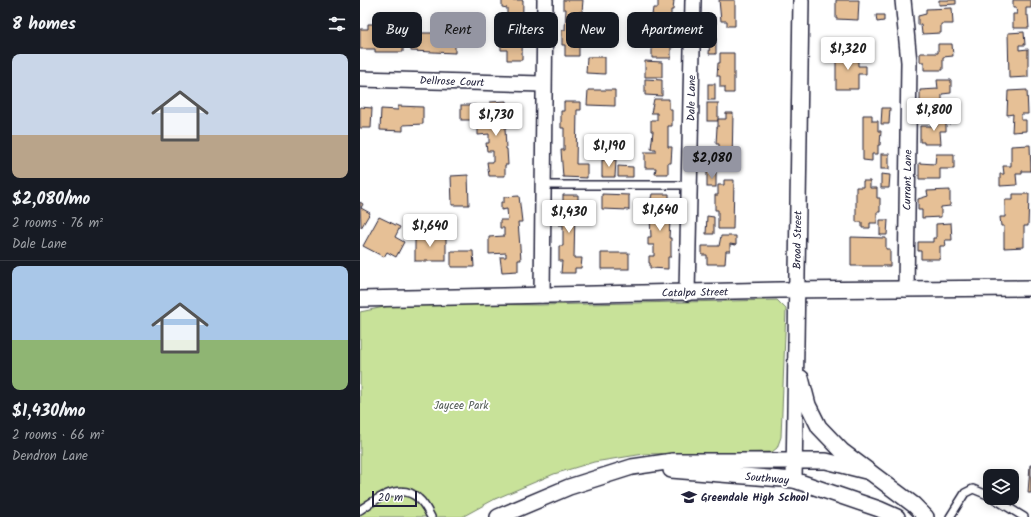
<!DOCTYPE html>
<html lang="en">
<head>
<meta charset="utf-8">
<style>
	body { margin:0; font-family:Kalam,sans-serif; background:#242831; color:#f1f3f6; height:100vh; display:flex; flex-direction:column; font-size:15px; white-space:nowrap }
	* { box-sizing:border-box; margin:0 }
	p { font-size:13px; color:#9ea1a6 }
	.icon { flex:none; width:22px; height:22px; fill:none; stroke:currentColor; stroke-width:2; stroke-linecap:round; stroke-linejoin:round }
	.map { position:relative; flex:1; overflow:hidden }
	.details { display:flex; flex-direction:column; background:#171b24; width:360px }
	.details>* { flex:none }
	.banner { position:absolute; left:12px; top:12px; width:380px; height:36px; display:flex; gap:8px }
	.fabs { position:absolute; left:623px; top:469px; display:grid; gap:8px }
	.fabs a { display:grid; place-items:center; width:36px; height:36px; border-radius:8px; background:#171b24; box-shadow:0 2px 10px #0003; font-size:20px }
	.scale { position:absolute; left:12px; bottom:10px; width:45px; box-sizing:border-box; padding-left:4px; border:2px solid #22223b; border-top:0; font-size:11px; line-height:14px; white-space:nowrap; color:#22223b; -webkit-text-stroke:3px #fff; paint-order:stroke }
	.price { position:absolute; translate:-50% -34px; padding:0 9px; border-radius:4px; background:#fff; color:#222; font-size:13px; line-height:26px; filter:drop-shadow(0 1px 2px #0008) }
	.price::after { content:''; position:absolute; left:50%; top:24px; width:12px; height:9px; margin-left:-6px; background:inherit; clip-path:polygon(0 0,100% 0,50% 100%) }
	.price.selected { background:#9495a2; color:#111 }
	ul { padding:0; list-style:none }
	li { display:grid; align-content:center; gap:8px; height:212px; padding:0 12px }
	li+li { border-top:1px solid #363941 }
	li span { display:grid; place-items:center; height:124px; border-radius:8px; color:#555 }
	li>.icon { margin-inline-start:auto }
	span .icon { width:72px; height:72px; fill:#fffc; stroke-width:1 }
	li b { font-size:17px }
	h2 { display:flex; justify-content:space-between; align-items:center; height:48px; padding:0 12px; font-size:17px }
	.pill { padding:0 14px; border-radius:8px; background:#171b24; box-shadow:0 2px 10px #0003; font-size:14px; line-height:36px }
	.pill.selected { background:#9495a2; color:#111 }
	main { display:flex; flex:1; min-height:0 }
	.map>svg:first-child { display:block }
</style>
</head>
<body>
<main>
<section class="details">
<h2>8 homes<svg class="icon" aria-label="filters" viewBox="0 0 24 24"><path d="M4 7h16M4 17h16"/><circle cx="9" cy="7" r="2"/><circle cx="15" cy="17" r="2"/></svg></h2>
<ul>
<li><span style="background:linear-gradient(#c9d6e8 65%,#b9a48a 0)"><svg class="icon" aria-label="home" viewBox="0 0 24 24"><path d="M3 11l9-7 9 7M6 9v11h12V9"/></svg></span><div><b>$2,080/mo</b><p>2 rooms · 76 m²</p><p>Dale Lane</p></div></li>
<li><span style="background:linear-gradient(#a9c7e8 60%,#8fb573 0)"><svg class="icon" aria-label="home" viewBox="0 0 24 24"><path d="M3 11l9-7 9 7M6 9v11h12V9"/></svg></span><div><b>$1,430/mo</b><p>2 rooms · 66 m²</p><p>Dendron Lane</p></div></li>
</ul>
</section>
<div class="map">
<svg width="671" height="517" viewBox="0 0 671 517">
	<rect width="100%" height="100%" fill="#fff"/>
	<filter id="ink" filterUnits="userSpaceOnUse"><feTurbulence type="fractalNoise" baseFrequency=".025" numOctaves="2"/><feDisplacementMap in="SourceGraphic" scale="8" xChannelSelector="R" yChannelSelector="G"/><feConvolveMatrix kernelMatrix="1 2 1 2 8 2 1 2 1" color-interpolation-filters="sRGB"/></filter>
	<g filter="url(#ink)">
		<polygon fill="#c8e299" stroke="#75826a" points="417,300 426,309 421,437 417,448 412,452 284,454 234,462 194,474 135,499 102,517 0,517 0,312 29,306 102,304 179,305"/>
		<g fill="#e6c096" stroke="#22223b">
			<polygon points="142,0 163,0 162,60 147,60 147,50 141,50 141,26 147,26 147,8 142,7"/>
			<polygon points="203,0 223,0 222,12 219,12 219,56 205,56 205,45 202,45 202,30 205,30 206,9 203,9"/>
			<polygon points="298,0 314,0 313,10 311,10 311,32 314,32 314,47 311,47 311,58 292,58 292,44 297,44 297,34 292,34 294,15 292,15 293,8 298,8"/>
			<polygon points="359,0 375,0 375,26 367,26 367,21 361,21"/>
			<polygon points="476,0 499,0 498,20 476,19"/>
			<polygon points="579,0 596,0 596,4 579,5"/>
			<polygon points="653,0 671,0 671,8 666,8 666,15 668,15 669,28 653,28 653,14 657,14 656,8 653,8"/>
			<polygon points="592,8 593,24 581,24 581,33 562,34 561,25 558,25 558,16 566,14 566,9"/>
			<polygon points="516,15 524,15 524,21 517,22"/>
			<polygon points="350,18 356,18 356,33 349,33"/>
			<polygon points="8,24 25,24 24,32 43,33 43,52 15,52 15,49 0,49 0,29 8,29"/>
			<polygon points="664,32 665,45 659,45 659,50 668,49 668,77 649,78 648,33"/>
			<polygon points="51,33 95,33 95,53 51,51"/>
			<polygon points="350,38 356,38 356,54 349,54"/>
			<polygon points="578,44 592,44 593,56 583,57 583,70 564,70 564,62 560,62 560,53 578,53"/>
			<polygon points="360,53 374,53 374,93 365,93 365,87 360,87 360,76 357,76 358,63 360,63"/>
			<polygon points="476,54 498,54 498,66 506,66 506,74 498,74 498,89 476,89"/>
			<polygon points="227,57 245,57 245,74 226,73"/>
			<polygon points="285,61 302,62 302,77 285,77"/>
			<polygon points="285,79 302,80 302,96 285,95"/>
			<polygon points="577,80 591,80 591,93 582,94 582,106 560,106 560,90 578,89"/>
			<rect x="348" y="84" width="7" height="16"/>
			<polygon points="228,90 255,90 255,106 227,105"/>
			<polygon points="667,90 668,114 661,114 661,120 666,120 666,131 652,132 653,114 647,115 648,91"/>
			<polygon points="294,99 309,99 309,109 312,109 312,126 308,126 308,147 312,147 311,163 308,163 308,174 295,174 296,168 285,168 285,152 296,152 296,149 291,149 293,131 291,131 291,120 297,120 297,113 291,113"/>
			<polygon points="146,101 148,127 145,128 146,149 147,149 148,165 145,165 145,176 129,176 127,162 133,162 133,151 127,151 126,143 129,143 129,134 118,135 118,120 134,119 134,114 128,114 128,107 130,107 130,102"/>
			<polygon points="204,102 221,102 221,110 217,110 216,164 227,164 227,178 203,177 201,150 204,150 204,128 201,128 201,111 204,111"/>
			<rect x="347" y="103" width="11" height="18"/>
			<rect x="101" y="105" width="14" height="15"/>
			<polygon points="38,106 63,107 63,124 43,125 43,131 20,130 21,109 38,110"/>
			<polygon points="0,107 12,108 11,128 0,128"/>
			<polygon points="522,108 530,108 529,124 521,124"/>
			<polygon points="366,113 373,113 372,165 359,165 359,144 356,144 357,127 358,127 358,119 366,119"/>
			<polygon points="503,115 512,115 512,121 518,121 518,131 521,131 520,145 518,145 518,154 512,154 512,161 503,160"/>
			<polygon points="577,117 590,117 590,124 586,124 586,131 580,131 581,144 564,144 564,142 560,142 560,126 577,126"/>
			<polygon points="670,145 671,171 662,171 662,174 656,174 657,185 640,186 640,174 644,174 643,166 651,166 651,146"/>
			<rect x="347" y="152" width="7" height="15"/>
			<rect x="521" y="154" width="8" height="15"/>
			<polygon points="576,154 594,154 594,169 580,169 580,179 559,179 559,163 575,164"/>
			<polygon points="242,160 256,160 255,177 242,177"/>
			<polygon points="258,166 273,167 273,177 258,177"/>
			<rect x="347" y="172" width="9" height="15"/>
			<polygon points="521,174 530,175 529,188 521,188"/>
			<polygon points="108,175 109,205 92,205 91,176"/>
			<polygon points="364,180 374,180 373,229 358,229 358,210 355,210 355,195 358,195 358,185 364,185"/>
			<polygon points="503,181 510,181 510,188 517,188 517,198 520,198 520,212 517,212 517,223 510,223 510,228 502,228 502,222 496,222 496,187 503,187"/>
			<polygon points="590,190 590,206 581,207 581,217 562,218 562,210 558,210 558,199 568,196 567,191"/>
			<polygon points="242,194 269,195 269,210 242,209"/>
			<polygon points="292,194 309,194 309,205 311,205 309,238 311,238 311,257 308,257 308,269 290,268 290,263 289,263 289,256 294,256 294,245 288,245 288,237 291,237 290,218 295,218 295,207 289,207"/>
			<polygon points="653,194 669,194 668,226 664,226 664,247 644,248 644,226 641,226 640,217 645,217 645,200 653,200"/>
			<polygon points="203,195 218,195 218,203 221,203 221,212 215,212 214,258 222,258 221,268 215,268 215,273 201,273 202,261 199,261 199,246 203,246 203,225 199,225 199,208 203,208"/>
			<polygon points="159,196 162,222 158,222 161,260 158,260 158,271 142,272 140,257 146,257 146,253 129,254 129,237 144,236 144,228 140,228 140,220 148,220 147,209 141,210 141,202 144,202 144,197"/>
			<polygon points="0,202 3,204 1,208 10,213 1,228"/>
			<polygon points="347,216 354,217 354,234 346,234"/>
			<polygon points="19,217 40,227 35,237 44,242 36,257 27,252 24,257 3,246"/>
			<polygon points="520,220 528,220 527,235 520,235"/>
			<polygon points="591,223 592,240 585,240 586,246 580,246 580,259 561,259 561,251 558,251 558,242 573,242 573,238 576,238 576,224"/>
			<rect x="55" y="236" width="31" height="25"/>
			<polygon points="361,236 376,236 376,245 370,244 370,251 366,251 365,264 347,264 347,255 342,255 342,246 359,246"/>
			<polygon points="491,237 526,238 526,249 530,249 530,266 491,266"/>
			<polygon points="91,251 113,251 114,267 91,267"/>
			<rect x="241" y="253" width="28" height="16"/>
			<polygon points="670,465 671,465 671,493 668,493"/>
		</g>
		<g fill="none" stroke-linecap="round" stroke-linejoin="round">
			<defs>
				<g id="service">
					<polyline points="184,185 329,185"/>
					<polyline points="633,498 664,517"/>
					<path d="M0 510C16 499 41 481 59 499 64 503 68 511 71 517"/>
					<polyline points="590,517 605,493 613,489 630,496"/>
				</g>
				<g id="minor">
					<polyline points="543,0 549,62 546,289"/>
					<polyline points="0,79 183,84"/>
					<polyline points="327,293 333,0"/>
					<polyline points="182,295 185,0"/>
					<polyline points="0,299 420,290 671,288"/>
					<polyline points="441,378 448,405 459,427 482,451 554,505 566,517"/>
					<polyline points="311,470 434,480 519,509 537,517"/>
					<polyline points="434,480 441,0"/>
					<polyline points="138,517 209,487 272,467 313,461 466,461 510,472"/>
				</g>
			</defs>
			<use href="#service" stroke="#22223b" stroke-width="10"/>
			<use href="#minor" stroke="#22223b" stroke-width="18"/>
			<use href="#service" stroke="#fff" stroke-width="7"/>
			<use href="#minor" stroke="#fff" stroke-width="15"/>
		</g>
	</g>
	<defs>
		<symbol id="school-bare" viewBox="-9 -9 18 18"><path d="M0-5L7-2L0 1L-7-2ZM-4 1L0 2.5L4 1V4Q0 6-4 4Z" fill="#22223b" stroke="#fff" stroke-width="2.5" paint-order="stroke"/></symbol>
	</defs>
	<g fill-rule="evenodd">
		<use href="#school-bare" x="318" y="486" width="22" height="22"/>
	</g>
	<g text-anchor="middle" stroke-width="4" stroke-linejoin="round" paint-order="stroke">
		<g font-size="11" fill="#22223b" stroke="#fff">
			<text transform="translate(92 81) rotate(2)" y="4">Dellrose Court</text>
			<text transform="translate(331 98) rotate(-89)" y="4">Dale Lane</text>
			<text transform="translate(547 180) rotate(-89)" y="4">Currant Lane</text>
			<text transform="translate(437 240) rotate(-89)" y="4">Broad Street</text>
			<text transform="translate(335 292) rotate(-1)" y="4">Catalpa Street</text>
			<text transform="translate(407 478) rotate(5)" y="4">Southway</text>
		</g>
		<g font-size="11" fill="#545c57" stroke="#fff">
			<text x="101" y="409">Jaycee Park</text>
		</g>
		<g font-size="11" font-weight="bold" fill="#22223b" stroke="#fff" text-anchor="start">
			<text x="341" y="501">Greendale High School</text>
		</g>
	</g>
</svg>
<div class="fabs">
<a><svg class="icon" aria-label="layers" viewBox="0 0 24 24"><path d="M12 4l9 5-9 5-9-5zM3 14l9 5 9-5"/></svg></a>
</div>
<div class="scale">20 m</div>
<b class="price" style="left:488px;top:71px">$1,320</b>
<b class="price" style="left:574px;top:132px">$1,800</b>
<b class="price" style="left:136px;top:137px">$1,730</b>
<b class="price" style="left:249px;top:168px">$1,190</b>
<b class="price selected" style="left:352px;top:180px">$2,080</b>
<b class="price" style="left:300px;top:232px">$1,640</b>
<b class="price" style="left:209px;top:234px">$1,430</b>
<b class="price" style="left:70px;top:248px">$1,640</b>
<div class="banner">
<a class="pill">Buy</a>
<a class="pill selected">Rent</a>
<a class="pill">Filters</a>
<a class="pill">New</a>
<a class="pill">Apartment</a>
</div>
</div>
</main>
</body>
</html>
